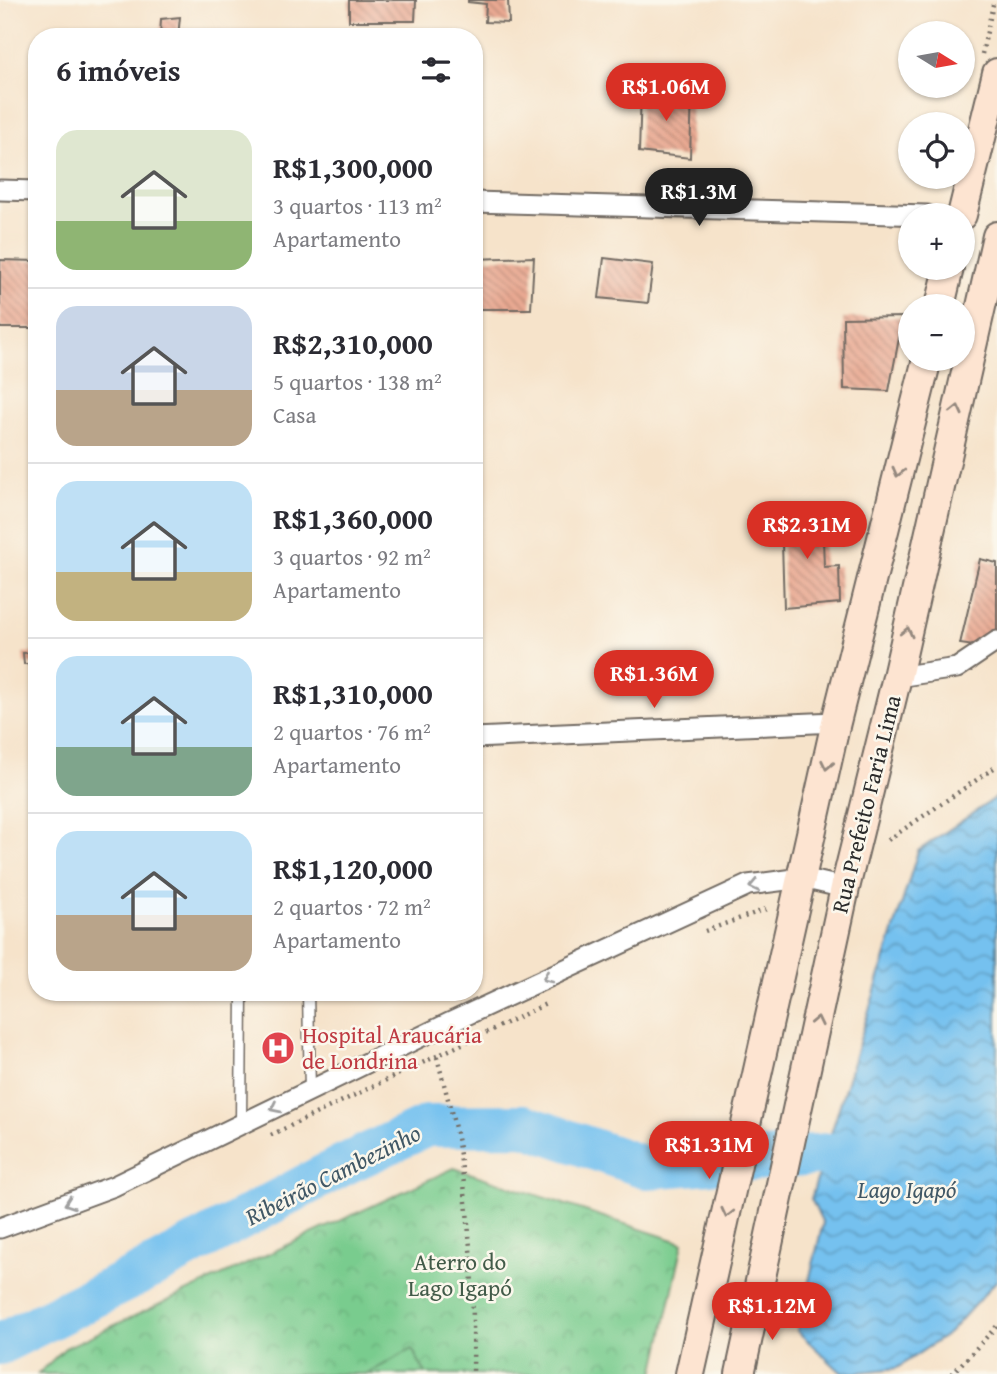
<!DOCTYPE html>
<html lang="pt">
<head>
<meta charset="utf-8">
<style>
	body { margin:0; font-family:"Gentium Book Plus",serif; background:#f2f2f3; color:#2b2b33; height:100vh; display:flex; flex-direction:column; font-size:26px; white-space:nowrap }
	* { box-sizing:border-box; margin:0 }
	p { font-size:23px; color:#7c7c81 }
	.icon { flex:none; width:38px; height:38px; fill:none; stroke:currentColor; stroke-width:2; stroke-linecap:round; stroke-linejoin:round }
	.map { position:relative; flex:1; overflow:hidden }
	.sheet { position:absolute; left:28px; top:28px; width:455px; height:973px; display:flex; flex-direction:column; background:#fff; border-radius:28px; box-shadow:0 2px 5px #0004 }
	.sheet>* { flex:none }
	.needle { width:46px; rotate:101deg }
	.fabs { position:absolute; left:898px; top:21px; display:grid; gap:14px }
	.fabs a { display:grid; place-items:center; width:77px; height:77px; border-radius:50%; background:#fff; box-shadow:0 2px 5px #0004; font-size:35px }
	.price { position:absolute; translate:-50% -60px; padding:0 16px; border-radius:24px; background:#d93025; color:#fff; font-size:23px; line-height:46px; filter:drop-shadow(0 2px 4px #0008) }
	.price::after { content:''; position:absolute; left:50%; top:42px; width:21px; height:16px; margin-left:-10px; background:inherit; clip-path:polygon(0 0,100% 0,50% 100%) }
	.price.current { background:#222; color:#fff }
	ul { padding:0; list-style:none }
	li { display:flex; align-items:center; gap:21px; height:175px; padding:0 28px }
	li+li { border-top:2px solid #e1e1e2 }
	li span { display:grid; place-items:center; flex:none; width:196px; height:140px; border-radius:21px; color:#555 }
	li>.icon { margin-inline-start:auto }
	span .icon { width:84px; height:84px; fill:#fffc; stroke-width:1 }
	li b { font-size:30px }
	h2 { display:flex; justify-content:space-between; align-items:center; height:84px; padding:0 28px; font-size:30px }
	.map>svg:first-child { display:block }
</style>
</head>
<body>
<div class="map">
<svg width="997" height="1374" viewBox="0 0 997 1374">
	<defs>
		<pattern id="park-crowns" width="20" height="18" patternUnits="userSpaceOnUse" patternTransform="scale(1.75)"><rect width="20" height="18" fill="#79cc8e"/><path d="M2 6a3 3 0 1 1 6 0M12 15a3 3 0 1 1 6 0" fill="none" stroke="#69af7b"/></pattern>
		<pattern id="water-waves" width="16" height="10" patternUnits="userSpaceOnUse" patternTransform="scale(1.75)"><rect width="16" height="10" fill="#75c1ef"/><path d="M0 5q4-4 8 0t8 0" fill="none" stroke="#609dc2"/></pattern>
		<pattern id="building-back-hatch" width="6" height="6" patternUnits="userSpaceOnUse" patternTransform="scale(1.75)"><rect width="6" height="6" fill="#e9a992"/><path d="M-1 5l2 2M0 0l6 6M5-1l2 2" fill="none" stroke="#bd8a77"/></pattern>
	</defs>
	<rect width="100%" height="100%" fill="#fbf7ec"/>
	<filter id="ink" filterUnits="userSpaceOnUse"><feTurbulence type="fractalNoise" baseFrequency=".0143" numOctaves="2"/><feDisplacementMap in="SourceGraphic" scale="14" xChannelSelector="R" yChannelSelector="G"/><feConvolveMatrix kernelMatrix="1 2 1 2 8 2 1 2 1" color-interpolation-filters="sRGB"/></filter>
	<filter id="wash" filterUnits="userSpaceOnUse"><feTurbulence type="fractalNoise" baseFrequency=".00686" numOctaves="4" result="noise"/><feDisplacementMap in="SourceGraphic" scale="28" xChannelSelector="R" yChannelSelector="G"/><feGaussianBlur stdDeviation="1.57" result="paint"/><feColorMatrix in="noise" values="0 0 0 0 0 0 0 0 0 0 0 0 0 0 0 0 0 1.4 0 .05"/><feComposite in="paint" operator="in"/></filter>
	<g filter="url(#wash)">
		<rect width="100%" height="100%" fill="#f6e3ca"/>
		<polygon fill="url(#park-crowns)" stroke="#527c5c" stroke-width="2" points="454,1168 683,1243 654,1374 38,1374 65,1348"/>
		<polygon fill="#79cc8e" stroke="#527c5c" stroke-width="2" points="412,1349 426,1374 367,1374"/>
		<polygon fill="url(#water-waves)" stroke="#50768d" stroke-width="2" points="997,797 997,1280 949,1333 897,1368 843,1374 797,1331 823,1223 811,1199 918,851"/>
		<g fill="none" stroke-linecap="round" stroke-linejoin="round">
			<polyline stroke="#75c1ef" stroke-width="42" points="0,1344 138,1275 343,1165 427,1126 524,1125 647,1168 880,1150"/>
		</g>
		<g id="blocks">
			<g fill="url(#building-back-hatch)">
				<polygon points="349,0 416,0 415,21 349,21"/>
				<polygon points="468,0 508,0 509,23 485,22 486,4 468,2"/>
				<polygon points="180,17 178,37 160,37 161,19"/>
				<polygon points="641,91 692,91 690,158 639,152"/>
				<polygon points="534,257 531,309 474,309 474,259"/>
				<polygon points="604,258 653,264 648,303 599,298"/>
				<polygon points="0,260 37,261 37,328 0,328"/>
				<polygon points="903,317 889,391 844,389 843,318"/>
				<polygon points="781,510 822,510 824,567 839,566 840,603 784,608"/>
				<polygon points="980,559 997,563 997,633 981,647 960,644"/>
				<polygon points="37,652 37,664 24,664 23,653"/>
			</g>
		</g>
	</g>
	<g filter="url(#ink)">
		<use href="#blocks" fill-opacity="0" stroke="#726b63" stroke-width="2"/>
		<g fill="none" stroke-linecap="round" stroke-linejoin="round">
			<defs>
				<g id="service">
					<polyline points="308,992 310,1091"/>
					<polyline points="241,1124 242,992"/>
				</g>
				<g id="minor">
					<polyline points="0,190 37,191"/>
					<polyline points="474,202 927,215"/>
					<polyline points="897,677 957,668 997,641"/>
					<polyline points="474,738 836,722"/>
					<polyline points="0,1228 114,1186 449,1023 748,885 802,878 845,888"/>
				</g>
				<g id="secondary">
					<polyline points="962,215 997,73"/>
					<polyline points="940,306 949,268"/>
					<polyline points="690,1374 836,722 927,359"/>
					<polyline points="740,1374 845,888 897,677 997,236"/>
				</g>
			</defs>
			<use href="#service" stroke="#726b63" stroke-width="13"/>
			<use href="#minor" stroke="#726b63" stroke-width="23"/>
			<use href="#secondary" stroke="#726b63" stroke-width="32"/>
			<g stroke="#726b63" stroke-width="4.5" stroke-dasharray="2 5" stroke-linecap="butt">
				<polyline points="982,54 994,0"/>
				<polyline points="888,840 997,766"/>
				<polyline points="705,931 769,908"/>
				<path d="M437 1057C445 1089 455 1122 460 1155 471 1228 474 1301 473 1374"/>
				<polyline points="271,1135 548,1003"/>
				<polyline points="952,1374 997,1326"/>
			</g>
			<use href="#service" stroke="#fff" stroke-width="10"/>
			<use href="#minor" stroke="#fff" stroke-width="19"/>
			<use href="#secondary" stroke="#fde4d1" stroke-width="28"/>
		</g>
		<defs><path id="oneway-chevron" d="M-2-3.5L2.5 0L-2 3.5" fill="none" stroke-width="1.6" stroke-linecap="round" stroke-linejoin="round" transform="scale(1.75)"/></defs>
		<g stroke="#94887e">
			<use href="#oneway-chevron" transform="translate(957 410) rotate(-77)"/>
			<use href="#oneway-chevron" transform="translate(898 472) rotate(104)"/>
			<use href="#oneway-chevron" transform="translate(907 632) rotate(-77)"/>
			<use href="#oneway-chevron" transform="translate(827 765) rotate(102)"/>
			<use href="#oneway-chevron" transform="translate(817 1021) rotate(-78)"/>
			<use href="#oneway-chevron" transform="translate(727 1213) rotate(103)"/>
		</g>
		<g stroke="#a0a0a0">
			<use href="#oneway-chevron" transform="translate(754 886) rotate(168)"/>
			<use href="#oneway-chevron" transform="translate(547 978) rotate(155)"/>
			<use href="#oneway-chevron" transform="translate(275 1108) rotate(154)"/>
			<use href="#oneway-chevron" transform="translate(69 1203) rotate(160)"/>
		</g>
	</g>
	<defs>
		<symbol id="hospital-disc" viewBox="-11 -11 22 22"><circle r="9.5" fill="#e0444e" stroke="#fbf7ec"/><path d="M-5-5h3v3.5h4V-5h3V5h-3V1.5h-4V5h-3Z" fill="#fff"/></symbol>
	</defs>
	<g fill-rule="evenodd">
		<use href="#hospital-disc" x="259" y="1029" width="38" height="38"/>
	</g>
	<g text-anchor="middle" stroke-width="5" stroke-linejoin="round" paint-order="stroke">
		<g font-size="23" fill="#2b2b2b" stroke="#fbf7ec">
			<text transform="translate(866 804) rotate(-76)" y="8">Rua Prefeito Faria Lima</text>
		</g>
		<g font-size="23" fill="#be3a42" stroke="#fbf7ec" text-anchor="start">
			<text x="302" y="1043">Hospital Araucária<tspan x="302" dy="26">de Londrina</tspan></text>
		</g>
		<g font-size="23" fill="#425b49" stroke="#fbf7ec">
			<text x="460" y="1270">Aterro do<tspan x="460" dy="26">Lago Igapó</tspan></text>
		</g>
		<g font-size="24" font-style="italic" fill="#415866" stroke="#fbf7ec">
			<text transform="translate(333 1175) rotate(-27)" y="8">Ribeirão Cambezinho</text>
			<text x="907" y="1198">Lago Igapó</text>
		</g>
	</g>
</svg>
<div class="fabs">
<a><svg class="needle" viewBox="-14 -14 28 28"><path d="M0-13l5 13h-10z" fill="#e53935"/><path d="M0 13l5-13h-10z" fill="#7c7c81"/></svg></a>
<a><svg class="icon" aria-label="locate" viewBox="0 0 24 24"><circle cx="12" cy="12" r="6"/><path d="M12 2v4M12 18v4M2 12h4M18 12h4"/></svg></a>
<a>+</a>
<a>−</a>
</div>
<b class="price" style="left:666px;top:123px">R$1.06M</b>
<b class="price current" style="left:699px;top:228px">R$1.3M</b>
<b class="price" style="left:807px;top:561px">R$2.31M</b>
<b class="price" style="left:654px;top:710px">R$1.36M</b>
<b class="price" style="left:709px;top:1181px">R$1.31M</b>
<b class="price" style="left:772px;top:1342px">R$1.12M</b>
<section class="sheet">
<h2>6 imóveis<svg class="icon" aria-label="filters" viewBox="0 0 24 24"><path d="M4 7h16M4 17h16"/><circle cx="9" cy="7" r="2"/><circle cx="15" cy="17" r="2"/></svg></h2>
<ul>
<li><span style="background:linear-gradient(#dfe7d0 65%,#8fb573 0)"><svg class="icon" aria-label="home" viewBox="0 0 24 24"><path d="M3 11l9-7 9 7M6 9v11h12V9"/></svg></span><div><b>R$1,300,000</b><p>3 quartos · 113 m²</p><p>Apartamento</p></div></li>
<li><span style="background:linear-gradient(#c9d6e8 60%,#b9a48a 0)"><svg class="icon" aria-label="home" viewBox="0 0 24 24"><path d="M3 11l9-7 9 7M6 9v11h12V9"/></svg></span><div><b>R$2,310,000</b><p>5 quartos · 138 m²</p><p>Casa</p></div></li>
<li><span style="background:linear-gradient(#bfe0f5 65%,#c2b280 0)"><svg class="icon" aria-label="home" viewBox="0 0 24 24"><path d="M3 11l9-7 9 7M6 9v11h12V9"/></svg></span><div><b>R$1,360,000</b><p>3 quartos · 92 m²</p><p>Apartamento</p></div></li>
<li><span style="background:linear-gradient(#bfe0f5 65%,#7fa58c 0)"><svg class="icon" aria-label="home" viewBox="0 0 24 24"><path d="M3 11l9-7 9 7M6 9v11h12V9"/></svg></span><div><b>R$1,310,000</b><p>2 quartos · 76 m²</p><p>Apartamento</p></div></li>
<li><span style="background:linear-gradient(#bfe0f5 60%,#b9a48a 0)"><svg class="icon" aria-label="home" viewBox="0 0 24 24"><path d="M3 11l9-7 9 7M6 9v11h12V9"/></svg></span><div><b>R$1,120,000</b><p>2 quartos · 72 m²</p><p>Apartamento</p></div></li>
</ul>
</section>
</div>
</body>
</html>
